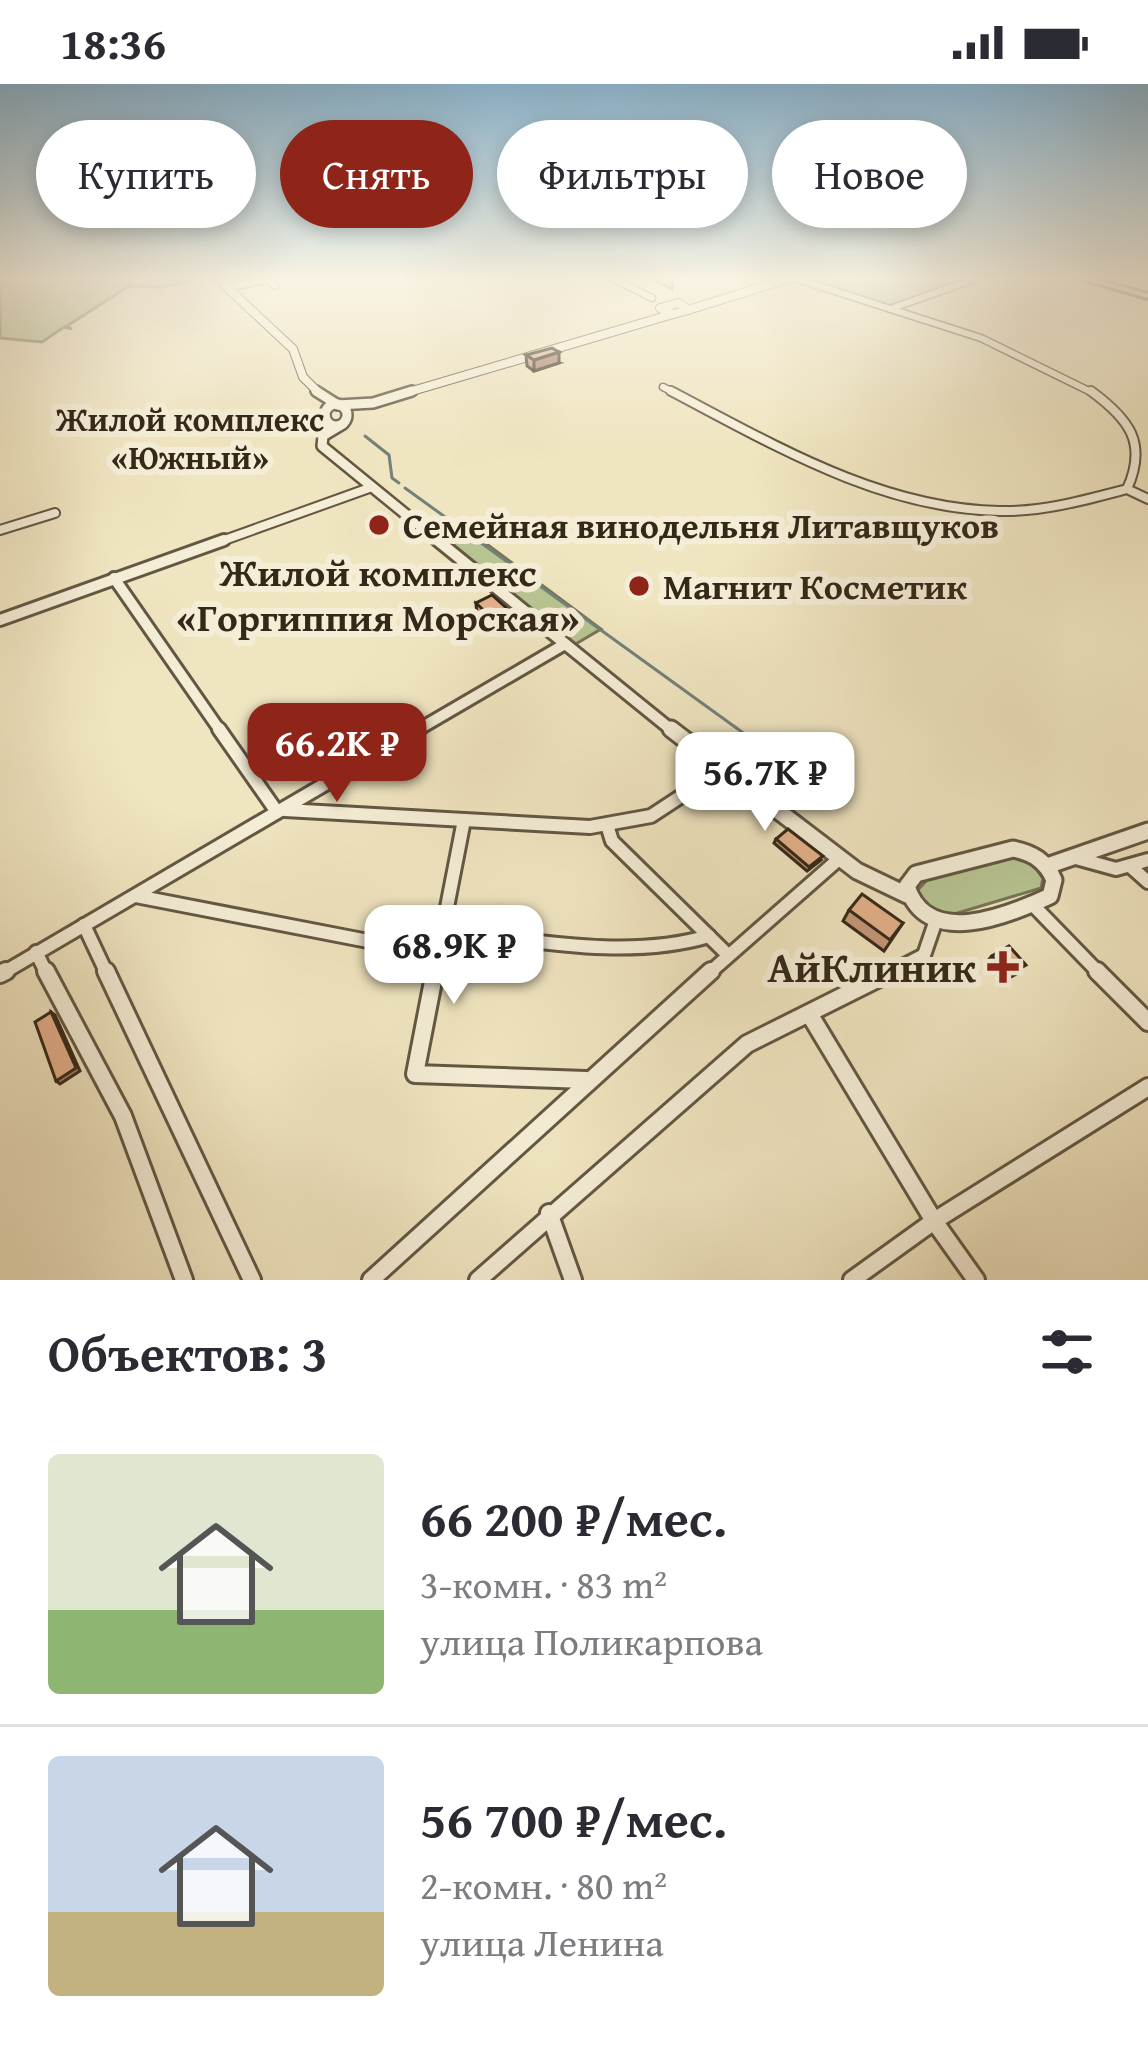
<!DOCTYPE html>
<html lang="ru">
<head>
<meta charset="utf-8">
<style>
	body { margin:0; font-family:"Gentium Book Plus",serif; background:#f2f2f3; color:#2b2b33; height:100vh; display:flex; flex-direction:column; font-size:45px; white-space:nowrap }
	* { box-sizing:border-box; margin:0 }
	p { font-size:39px; color:#7c7c81 }
	.icon { flex:none; width:66px; height:66px; fill:none; stroke:currentColor; stroke-width:2; stroke-linecap:round; stroke-linejoin:round }
	.map { position:relative; height:1196px; overflow:hidden }
	.drawer { display:flex; flex-direction:column; background:#fff; flex:1 }
	.drawer>* { flex:none }
	.banner { position:absolute; left:36px; top:36px; width:1077px; height:108px; display:flex; gap:24px }
	.price { position:absolute; translate:-50% -102px; padding:0 27px; border-radius:24px; background:#fff; color:#222; font-size:39px; line-height:78px; filter:drop-shadow(0 3px 6px #0008) }
	.price::after { content:''; position:absolute; left:50%; top:72px; width:36px; height:27px; margin-left:-18px; background:inherit; clip-path:polygon(0 0,100% 0,50% 100%) }
	.price.on { background:#8f2418; color:#fff }
	ul { padding:0; list-style:none }
	li { display:flex; align-items:center; gap:36px; height:300px; padding:0 48px }
	li+li { border-top:3px solid #e1e1e2 }
	li span { display:grid; place-items:center; flex:none; width:336px; height:240px; border-radius:12px; color:#555 }
	li>.icon { margin-inline-start:auto }
	span .icon { width:144px; height:144px; fill:#fffc; stroke-width:1 }
	li b { font-size:51px }
	h2 { display:flex; justify-content:space-between; align-items:center; height:144px; padding:0 48px; font-size:51px }
	.chip { padding:0 42px; border-radius:54px; background:#fff; box-shadow:0 6px 18px #0003; font-size:42px; line-height:108px }
	.chip.on { background:#8f2418; color:#fff }
	.status { display:flex; justify-content:space-between; align-items:center; height:84px; padding:0 60px; background:#fff; direction:ltr }
	.status svg { height:33px; fill:currentColor }
	.map>svg:first-child { display:block }
</style>
</head>
<body>
<div class="status"><b>18:36</b><svg viewBox="0 0 49 12"><path d="M0 12V9h3v3zM5 12V6h3v6zM10 12V3h3v9zM15 12V0h3v12zM26 1h20v11H26zM47 4h2v5h-2z"/></svg></div>
<div class="map">
<svg width="1148" height="1196" viewBox="0 0 1148 1196">
	<rect width="100%" height="100%" fill="#f0e5c1"/>
	<filter id="stains"><feTurbulence type="fractalNoise" baseFrequency=".00167" numOctaves="4"/><feColorMatrix values="0 0 0 0 .2 0 0 0 0 .09 0 0 0 0 .02 0 0 0 .5 -.17"/></filter>
	<radialGradient id="worn" r=".72"><stop offset=".6" stop-color="#630" stop-opacity="0"/><stop offset="1" stop-color="#630" stop-opacity=".3"/></radialGradient>
	<g fill="#b8c593" stroke="#767656" stroke-width="3">
		<polygon points="0,193 197,193 199,195 161,203 129,202 67,242 72,245 64,243 42,258 0,254"/>
		<polygon points="805,193 975,193 888,223"/>
		<polygon points="473,450 601,545 574,561 451,461"/>
		<polygon points="1012,774 1031,778 1043,794 1041,804 951,831 925,824 917,807 927,796"/>
	</g>
	<g fill="none" stroke-linecap="round" stroke-linejoin="round">
		<g stroke="#73817b" stroke-width="3">
			<polyline points="365,352 389,371 392,394 399,399"/>
			<polyline points="405,404 517,485"/>
			<polyline points="522,489 753,656"/>
		</g>
		<defs>
			<g id="minor-far4">
				<polyline points="610,193 652,214"/>
				<polyline points="791,193 981,254 1095,310"/>
				<polyline points="227,204 269,195 275,202"/>
				<polyline points="890,225 980,193"/>
				<polyline points="663,303 677,310"/>
			</g>
			<g id="minor-far3">
				<path d="M671 307C774 361 881 425 1000 427 1043 428 1085 416 1127 405"/>
				<path d="M1091 307C1129 335 1148 359 1127 405L1148 415"/>
				<polyline points="0,446 55,429"/>
				<polyline points="216,459 372,403"/>
			</g>
			<g id="minor-far2">
				<polyline points="114,494 221,648"/>
				<polyline points="0,536 224,456"/>
				<polyline points="414,648 565,560"/>
			</g>
			<g id="minor-far1">
				<polyline points="219,645 277,728"/>
				<polyline points="285,726 590,743 651,732 721,686"/>
				<polyline points="607,741 612,757 728,871"/>
				<polyline points="1076,774 1116,785 1148,776"/>
				<polyline points="1130,782 1148,798"/>
				<polyline points="136,812 368,857"/>
				<polyline points="1031,819 1100,890"/>
				<polyline points="84,841 107,890"/>
				<path d="M443 846C529 855 624 877 709 852"/>
				<polyline points="36,868 47,890"/>
				<polyline points="1,890 419,645"/>
				<polyline points="434,890 464,736"/>
				<polyline points="708,890 840,774"/>
				<polyline points="887,890 924,871 935,839"/>
			</g>
			<g id="minor">
				<polyline points="46,887 123,1032 184,1196"/>
				<polyline points="106,887 252,1196"/>
				<polyline points="435,887 415,990 586,996"/>
				<polyline points="1097,887 1148,938"/>
				<polyline points="0,890 6,887"/>
				<polyline points="810,931 934,1137 976,1196"/>
				<polyline points="549,1129 573,1196"/>
				<polyline points="371,1196 711,887"/>
				<polyline points="478,1196 747,960 893,887"/>
				<polyline points="852,1196 934,1137 1148,1003"/>
			</g>
			<g id="tertiary-far3">
				<polyline points="216,193 293,265 303,293 320,310"/>
				<polygon points="679,219 688,226 673,230 660,224"/>
				<polyline points="688,226 794,193"/>
				<polyline points="402,310 673,230"/>
			</g>
			<g id="tertiary-far2">
				<polyline points="316,307 338,321"/>
				<circle cx="336" cy="331" r="11"/>
				<polyline points="338,321 373,319 412,307"/>
				<polyline points="343,340 323,352 322,362 441,459"/>
			</g>
			<polyline id="tertiary-far1" points="437,456 674,648"/>
			<g id="tertiary">
				<polyline points="671,645 857,787 907,811"/>
				<path d="M1013 765C1033 769 1046 777 1054 796L1050 812C1007 832 926 865 907 802L916 790Z"/>
				<polyline points="1047,782 1148,747"/>
			</g>
			<polygon id="secondary" points="1075,193 1086,193 1148,210 1148,214"/>
		</defs>
		<use href="#minor-far4" stroke="#635743" stroke-width="9"/>
		<use href="#minor-far3" stroke="#635743" stroke-width="12"/>
		<use href="#minor-far2" stroke="#635743" stroke-width="16"/>
		<use href="#minor-far1" stroke="#635743" stroke-width="18"/>
		<use href="#minor" stroke="#635743" stroke-width="22"/>
		<use href="#tertiary-far3" stroke="#635743" stroke-width="10"/>
		<use href="#tertiary-far2" stroke="#635743" stroke-width="14"/>
		<use href="#tertiary-far1" stroke="#635743" stroke-width="16"/>
		<use href="#tertiary" stroke="#635743" stroke-width="21"/>
		<use href="#secondary" stroke="#342819" stroke-width="6"/>
		<use href="#minor-far4" stroke="#f5eed7" stroke-width="6"/>
		<use href="#minor-far3" stroke="#f5eed7" stroke-width="8"/>
		<use href="#minor-far2" stroke="#f5eed7" stroke-width="10"/>
		<use href="#minor-far1" stroke="#f5eed7" stroke-width="12"/>
		<use href="#minor" stroke="#f5eed7" stroke-width="16"/>
		<use href="#tertiary-far3" stroke="#f5eed7" stroke-width="8"/>
		<use href="#tertiary-far2" stroke="#f5eed7" stroke-width="9"/>
		<use href="#tertiary-far1" stroke="#f5eed7" stroke-width="10"/>
		<use href="#tertiary" stroke="#f5eed7" stroke-width="15"/>
		<use href="#secondary" fill="#f5eed7" fill-rule="evenodd"/>
	</g>
	<g fill="#c59878" stroke="#342819" stroke-width="3">
		<polygon points="647,193 673,193 672,205"/>
		<polygon points="526,271 559,279 534,287 527,282"/>
		<polygon points="476,519 513,541 496,549 477,532"/>
		<polygon points="776,755 821,776 807,787 774,759"/>
		<polygon points="849,826 903,839 884,867 843,837"/>
		<polygon points="992,872 1020,888 1002,898 986,878"/>
	</g>
	<g fill="#a07c61" stroke="#342819" stroke-width="3">
		<polygon points="559,268 559,279 534,287 534,276"/>
		<polygon points="512,529 513,541 496,549 495,537"/>
		<polygon points="51,928 55,931 80,987 60,1000 56,997"/>
	</g>
	<g fill="#e5b18b" stroke="#342819" stroke-width="3">
		<polygon points="552,264 559,268 534,276 526,271"/>
		<polygon points="492,511 512,529 495,537 476,519"/>
		<polygon points="788,745 823,772 809,783 776,755"/>
		<polygon points="862,810 903,839 890,856 849,826"/>
		<polygon points="1009,862 1026,881 1008,891 992,872"/>
		<polygon points="51,928 76,984 56,997 35,938"/>
	</g>
	<linearGradient id="sky" x2="0" y2="1"><stop stop-color="#8ab8d6"/><stop offset="0.54" stop-color="#f8f3e3"/><stop offset="1" stop-color="#f8f3e3" stop-opacity="0"/></linearGradient>
	<rect width="1148" height="360" fill="url(#sky)"/>
	<g fill="#8f2418" stroke="#f5eed7" stroke-width="4.5">
		<circle cx="379" cy="441" r="12"/>
		<circle cx="639" cy="502" r="12"/>
		<path d="M997 865h12v12h12v12h-12v12h-12v-12h-12v-12h12z"/>
	</g>
	<g text-anchor="middle" stroke-width="12" stroke-linejoin="round" paint-order="stroke">
		<g font-size="33" font-weight="bold" fill="#342819" stroke="#f5eed7">
			<text x="190" y="347">Жилой комплекс<tspan x="190" dy="38">«Южный»</tspan></text>
		</g>
		<g font-size="36" font-weight="bold" fill="#342819" stroke="#f5eed7" text-anchor="start">
			<text x="403" y="454">Семейная винодельня Литавщуков</text>
			<text x="663" y="515">Магнит Косметик</text>
		</g>
		<g font-size="39" font-weight="bold" fill="#342819" stroke="#f5eed7">
			<text x="378" y="502">Жилой комплекс<tspan x="378" dy="45">«Горгиппия Морская»</tspan></text>
		</g>
		<g font-size="42" font-weight="bold" fill="#342819" stroke="#f5eed7" text-anchor="end">
			<text x="976" y="898">АйКлиник</text>
		</g>
	</g>
	<rect width="100%" height="100%" filter="url(#stains)"/>
	<rect width="100%" height="100%" fill="url(#worn)"/>
</svg>
<b class="price on" style="left:337px;top:721px">66.2K ₽</b>
<b class="price" style="left:765px;top:750px">56.7K ₽</b>
<b class="price" style="left:454px;top:923px">68.9K ₽</b>
<div class="banner">
<a class="chip">Купить</a>
<a class="chip on">Снять</a>
<a class="chip">Фильтры</a>
<a class="chip">Новое</a>
</div>
</div>
<section class="drawer">
<h2>Объектов: 3<svg class="icon" aria-label="filters" viewBox="0 0 24 24"><path d="M4 7h16M4 17h16"/><circle cx="9" cy="7" r="2"/><circle cx="15" cy="17" r="2"/></svg></h2>
<ul>
<li><span style="background:linear-gradient(#dfe7d0 65%,#8fb573 0)"><svg class="icon" aria-label="home" viewBox="0 0 24 24"><path d="M3 11l9-7 9 7M6 9v11h12V9"/></svg></span><div><b>66 200 ₽/мес.</b><p>3-комн. · 83 m²</p><p>улица Поликарпова</p></div></li>
<li><span style="background:linear-gradient(#c9d6e8 65%,#c2b280 0)"><svg class="icon" aria-label="home" viewBox="0 0 24 24"><path d="M3 11l9-7 9 7M6 9v11h12V9"/></svg></span><div><b>56 700 ₽/мес.</b><p>2-комн. · 80 m²</p><p>улица Ленина</p></div></li>
</ul>
</section>
</body>
</html>
